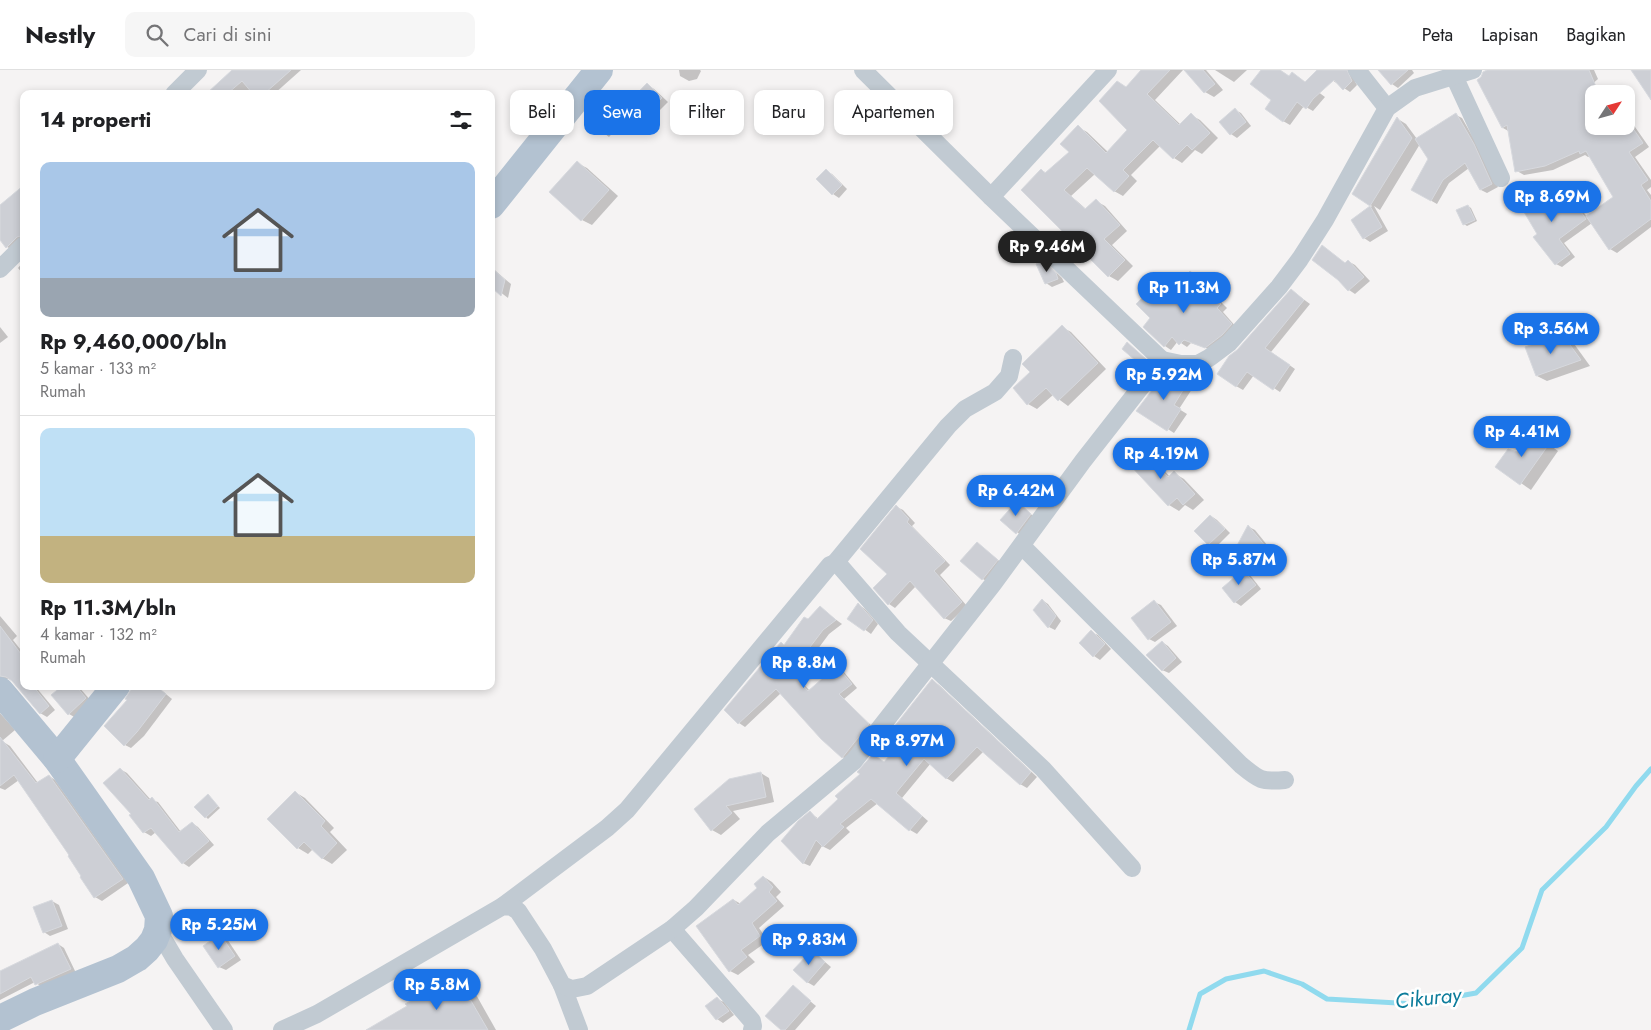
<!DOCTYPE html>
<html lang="id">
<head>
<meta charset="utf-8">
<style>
	body { margin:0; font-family:Jost,sans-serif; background:#f6f6f6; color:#202124; height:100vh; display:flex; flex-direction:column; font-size:19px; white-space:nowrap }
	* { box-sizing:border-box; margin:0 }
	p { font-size:16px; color:#757577 }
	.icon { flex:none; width:28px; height:28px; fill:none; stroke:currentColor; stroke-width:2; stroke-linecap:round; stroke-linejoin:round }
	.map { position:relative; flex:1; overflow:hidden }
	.details { position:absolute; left:20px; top:20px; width:475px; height:600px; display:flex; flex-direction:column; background:#fff; border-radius:10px; box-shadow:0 2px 8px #0003 }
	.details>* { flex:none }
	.banner { position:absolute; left:510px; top:20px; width:475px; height:45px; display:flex; gap:10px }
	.needle { width:32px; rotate:54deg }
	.controls { position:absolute; left:1585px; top:15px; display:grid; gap:10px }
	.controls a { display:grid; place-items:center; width:50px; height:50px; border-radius:10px; background:#fff; box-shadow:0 2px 8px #0003; font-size:25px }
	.price { position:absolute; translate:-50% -42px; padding:0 11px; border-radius:18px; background:#1a73e8; color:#fff; font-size:16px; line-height:32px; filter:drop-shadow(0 1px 2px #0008) }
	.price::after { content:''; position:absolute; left:50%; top:30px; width:15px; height:11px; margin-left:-8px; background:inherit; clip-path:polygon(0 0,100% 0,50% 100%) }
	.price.selected { background:#222; color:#fff }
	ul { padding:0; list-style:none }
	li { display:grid; align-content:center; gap:10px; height:265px; padding:0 20px }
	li+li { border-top:1px solid #e0e0e0 }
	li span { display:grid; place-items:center; height:155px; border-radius:10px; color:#555 }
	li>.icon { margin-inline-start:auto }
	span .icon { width:90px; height:90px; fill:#fffc; stroke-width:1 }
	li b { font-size:21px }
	h2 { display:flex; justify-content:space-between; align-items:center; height:60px; padding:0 20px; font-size:21px }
	.chip { padding:0 18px; border-radius:10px; background:#fff; box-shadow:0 2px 8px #0003; font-size:18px; line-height:45px }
	.chip.selected { background:#1a73e8; color:#fff }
	header { display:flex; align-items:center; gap:30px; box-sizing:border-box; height:70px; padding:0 25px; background:#fff; border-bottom:1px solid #e0e0e0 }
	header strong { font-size:24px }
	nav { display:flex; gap:28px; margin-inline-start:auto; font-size:18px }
	.search { width:350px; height:45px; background:#f6f6f6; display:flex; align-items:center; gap:12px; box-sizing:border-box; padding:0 18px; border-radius:10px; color:#757577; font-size:19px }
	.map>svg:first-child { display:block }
</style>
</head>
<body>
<header>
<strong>Nestly</strong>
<div class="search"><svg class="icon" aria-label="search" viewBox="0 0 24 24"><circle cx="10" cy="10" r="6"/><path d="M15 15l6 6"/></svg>Cari di sini</div>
<nav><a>Peta</a><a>Lapisan</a><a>Bagikan</a></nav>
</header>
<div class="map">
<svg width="1651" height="960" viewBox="0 0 1651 960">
	<rect width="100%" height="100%" fill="#f5f3f3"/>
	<g fill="#0003">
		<polygon points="233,0 301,0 274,24 208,24"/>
		<polygon points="679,0 700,0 701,1 697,9 689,11 680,6"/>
		<polygon points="1143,0 1183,0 1155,30 1181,55 1191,45 1200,50 1218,68 1202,84 1195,80 1182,93 1174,88 1161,75 1131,105 1137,111 1123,126 1114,121 1095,104 1071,126 1086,139 1096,131 1105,136 1127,161 1112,175 1133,196 1118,211 1109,206 1023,120 1041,100 1047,103 1071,82 1078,57 1087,62 1108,82 1128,60 1126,18"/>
		<polygon points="1186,0 1206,0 1223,20 1214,27 1205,22"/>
		<polygon points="1215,0 1247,0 1234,12"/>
		<polygon points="1263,0 1280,0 1290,7 1298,7 1325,27 1313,41 1304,36 1290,55 1283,51 1273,30"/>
		<polygon points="1322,0 1353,0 1352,6 1357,15 1350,22 1332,10"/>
		<polygon points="1379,0 1412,0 1414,3 1398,18 1392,14"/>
		<polygon points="1490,0 1594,0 1598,9 1552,49 1594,56 1626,56 1626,44 1649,77 1635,87 1651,110 1651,117 1647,120 1651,125 1651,157 1617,183 1610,179 1592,153 1564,173 1575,187 1562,197 1556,194 1539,164 1553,119 1559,122 1568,137 1573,133 1579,136 1587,147 1615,128 1590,86 1588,87 1585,85 1553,100 1524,105 1517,101 1510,62 1503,58"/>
		<polygon points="648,15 654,19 668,32 650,50 652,52 639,65 633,61 616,43 628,36"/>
		<polygon points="603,38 622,52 609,67 591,53"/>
		<polygon points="1235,40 1241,43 1251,56 1237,68 1231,64"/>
		<polygon points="1456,45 1462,48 1479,78 1498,117 1487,123 1481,120 1469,98 1449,113 1437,134 1412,120 1430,89 1420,74 1380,140 1374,136 1388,161 1370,172 1364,168 1353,150 1372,136 1353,124 1398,49 1406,54 1417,69"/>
		<polygon points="577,93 587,98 618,126 592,155 582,150"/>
		<polygon points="826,101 832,104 847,119 839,128 833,124 818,109"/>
		<polygon points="24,117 24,170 13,180 7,177 0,168 0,137"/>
		<polygon points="1468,136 1471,138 1477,151 1467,156 1464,154"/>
		<polygon points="24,191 24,205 18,198"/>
		<polygon points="1348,191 1355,195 1370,211 1355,224 1349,220 1346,194"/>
		<polygon points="1043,193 1050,196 1062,208 1064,212 1052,217 1046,213"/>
		<polygon points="491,197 511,214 508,228 491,215"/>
		<polygon points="1190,202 1212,219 1210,221 1227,238 1223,242 1237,258 1212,280 1191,273 1187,277 1178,271 1171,280 1165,276 1152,248 1156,215 1170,226"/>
		<polygon points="1291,220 1310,234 1271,282 1295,299 1280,322 1254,305 1243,320 1236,316"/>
		<polygon points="0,257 8,267 0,273"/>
		<polygon points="1062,257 1071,262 1106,299 1068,336 1053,325 1037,339 1028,334 1032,302"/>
		<polygon points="1562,265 1572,271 1590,296 1547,311 1537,306"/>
		<polygon points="1127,273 1153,295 1150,299 1144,296"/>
		<polygon points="1183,309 1194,316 1179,339 1187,344 1174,363 1138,340"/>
		<polygon points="1541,369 1558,381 1531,420 1497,397"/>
		<polygon points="1142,381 1152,387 1170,407 1174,403 1184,409 1204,430 1193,440 1185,435 1179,441 1169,435 1130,393"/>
		<polygon points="1017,433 1037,449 1023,467 1002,450"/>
		<polygon points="897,437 903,440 915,453 912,456 950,495 940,505 967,536 951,551 944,548 916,516 895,538 889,534 889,504"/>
		<polygon points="1211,446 1217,450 1230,463 1215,478 1209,474 1196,461"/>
		<polygon points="1249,457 1255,460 1272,481 1254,500 1248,497"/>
		<polygon points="977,473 1003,494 989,513 983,509"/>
		<polygon points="1244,502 1250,505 1261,519 1241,536 1235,532 1224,519"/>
		<polygon points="1042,530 1048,534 1061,551 1055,560 1049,557 1034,540"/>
		<polygon points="1154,532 1161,535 1177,556 1155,572 1149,569"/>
		<polygon points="859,535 865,539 878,554 871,564 849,548"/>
		<polygon points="820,538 842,554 829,564 797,607 810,621 837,598 844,602 857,618 844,629 875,659 849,690 842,687 781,623 745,657 739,653 784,576"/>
		<polygon points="0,546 17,566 13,570 24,584 24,616 35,616 55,640 47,647 40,643 12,609 5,609 0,611"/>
		<polygon points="1091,562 1098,565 1111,579 1100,590 1094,586"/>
		<polygon points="1162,572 1168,576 1182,592 1169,603 1162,600"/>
		<polygon points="932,611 939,615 1037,707 1027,718 1020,714 984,681 953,712 946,708 931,693 902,728 928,751 917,764 910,760 878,733 846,758 850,762 830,780 822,776 810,796 803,793 810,743 819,749 840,730 861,704 874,685 885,693 902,672"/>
		<polygon points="64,616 78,616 92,632 76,648 69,644 53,625"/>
		<polygon points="156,616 172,629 144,666 131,678 125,675"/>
		<polygon points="0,643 15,660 2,671 10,676 38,713 49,706 55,710 128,813 102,831 95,827 81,807 83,806 19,710 5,720 0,718"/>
		<polygon points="120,699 127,703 151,730 158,732 181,762 192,753 198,757 214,775 189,797 183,793 156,762 151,766 144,762 131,745 133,744"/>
		<polygon points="761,703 769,708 774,732 733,741 740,749 721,765 712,760 695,740"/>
		<polygon points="295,722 305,728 334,758 330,762 347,780 332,794 322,788 313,779 308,784 298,778 269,749"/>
		<polygon points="208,726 220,738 208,749 206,747"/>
		<polygon points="764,807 772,812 781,822 776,827 784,836 759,858 768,871 748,885 755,892 738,905 730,901 734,830 741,834 759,818"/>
		<polygon points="52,831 59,835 68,859 50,866 44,862"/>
		<polygon points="221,866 227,869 241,890 226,900 219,897"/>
		<polygon points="58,874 64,878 76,903 43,918 35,912 0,930 0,902"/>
		<polygon points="812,881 831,897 814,916 807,912"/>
		<polygon points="456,906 470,914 496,960 368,960"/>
		<polygon points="793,917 816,936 795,960 783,960"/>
		<polygon points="717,929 724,932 734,945 723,953 717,949"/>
	</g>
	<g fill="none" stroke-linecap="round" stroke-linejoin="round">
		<polyline stroke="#90daee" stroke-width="5" points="1189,960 1200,924 1226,909 1264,901 1302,914 1327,929 1415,934 1476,923 1522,878 1542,820 1606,757 1636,716 1651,699"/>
	</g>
	<g fill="#cdcfd5" stroke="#d7d9de">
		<polygon points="232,0 291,0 264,24 253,24 242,11 227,24 206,24"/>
		<polygon points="1141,0 1170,0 1147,24 1179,55 1191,43 1210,63 1192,80 1187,75 1173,89 1153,70 1123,100 1129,106 1114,122 1087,98 1064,120 1085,139 1096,129 1120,155 1104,169 1125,190 1108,207 1021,120 1041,99 1045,103 1069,82 1060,74 1078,55 1106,83 1127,60 1099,31 1117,11 1126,17"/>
		<polygon points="1184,0 1203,0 1215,14 1204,23"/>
		<polygon points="1261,0 1280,0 1289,6 1292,2 1305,12 1317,0 1347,0 1352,11 1343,20 1334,10 1313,29 1306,39 1297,32 1283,52 1265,39 1271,30 1250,14"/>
		<polygon points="1378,0 1408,0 1391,15"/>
		<polygon points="1487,0 1589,0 1599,24 1594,24 1594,56 1626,56 1626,48 1643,73 1629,82 1648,110 1641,115 1651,131 1651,149 1609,180 1586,146 1613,127 1586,81 1580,84 1579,81 1545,96 1515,102 1507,55 1502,58 1477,10 1481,7 1483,2"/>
		<polygon points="1631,0 1651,0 1651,30"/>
		<polygon points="647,13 662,28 644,46 647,48 632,62 614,43 624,34 627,34"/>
		<polygon points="603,37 616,48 602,64 589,53"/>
		<polygon points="1235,38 1246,52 1230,65 1219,52"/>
		<polygon points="1456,43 1474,74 1492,114 1480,120 1465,93 1443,110 1431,131 1411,120 1428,89 1415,69"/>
		<polygon points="1397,47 1412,68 1370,136 1352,124"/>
		<polygon points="577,91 609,120 581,151 549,122"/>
		<polygon points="826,99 842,115 832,125 816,109"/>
		<polygon points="24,115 24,165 17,167 6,178 0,170 0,135"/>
		<polygon points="1553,117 1565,137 1573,131 1586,149 1559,169 1570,184 1555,195 1533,167 1537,164 1521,137"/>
		<polygon points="1468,135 1475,150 1463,155 1456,140"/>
		<polygon points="1370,136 1382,157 1363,169 1351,150"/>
		<polygon points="1322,175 1345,193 1348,190 1364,207 1348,221 1338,210 1312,190"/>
		<polygon points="1043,191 1056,203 1058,209 1045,214 1036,194"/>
		<polygon points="491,197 505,210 501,226 491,217"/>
		<polygon points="1190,201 1206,215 1204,217 1221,234 1217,238 1232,254 1222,265 1205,278 1184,270 1179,275 1172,267 1164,277 1143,257 1150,248 1136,234 1156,214 1168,226"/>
		<polygon points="1291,219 1304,230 1265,278 1290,295 1273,320 1247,302 1236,317 1217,304 1229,286 1237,280"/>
		<polygon points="1062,255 1098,293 1058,331 1046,318 1027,335 1013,318 1030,302 1022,294 1023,293"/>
		<polygon points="1562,264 1581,290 1536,306 1525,277"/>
		<polygon points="1127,272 1148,291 1143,297 1122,279"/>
		<polygon points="1166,302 1176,304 1188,312 1174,335 1181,339 1167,361 1136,341"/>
		<polygon points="1531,361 1549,374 1520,415 1495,397 1508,379 1517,382"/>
		<polygon points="1142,380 1168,407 1174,401 1195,424 1183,435 1177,428 1168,436 1128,393"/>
		<polygon points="1017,431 1031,444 1016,464 1000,450"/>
		<polygon points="896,435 909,449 907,452 945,491 934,501 962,532 944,549 910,511 888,535 873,518 887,504 860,479"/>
		<polygon points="1210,445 1225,459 1208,475 1194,461"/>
		<polygon points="1248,455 1266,477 1247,498 1233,483"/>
		<polygon points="977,472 998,490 982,510 960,491"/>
		<polygon points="1243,500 1256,515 1234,533 1222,518"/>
		<polygon points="1042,529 1056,546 1048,558 1033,540"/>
		<polygon points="1154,530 1171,552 1148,570 1131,548"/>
		<polygon points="858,533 873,550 864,561 847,549"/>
		<polygon points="820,536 836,550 823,560 791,602 808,621 837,596 852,614 839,624 869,654 842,688 821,669 776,619 738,654 724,640 781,572 784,575 804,547 808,549"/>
		<polygon points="0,556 24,588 24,616 33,616 49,636 40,644 12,611 6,607 0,606"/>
		<polygon points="1091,560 1105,574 1093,587 1079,573"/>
		<polygon points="1162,571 1176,588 1162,601 1146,585"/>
		<polygon points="932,609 1031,702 1020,715 977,677 946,709 924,689 896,723 922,746 909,761 871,729 840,754 844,757 823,777 816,770 803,794 781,771 798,751 810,741 817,749 838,729 835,726 860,704 857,702 873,684 884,692 901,672 890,662"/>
		<polygon points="62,616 76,616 86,628 68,645 51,625"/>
		<polygon points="133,616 156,616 166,624 137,662 124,676 104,656 127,630 125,629"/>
		<polygon points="0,667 36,713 49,705 123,809 94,828 80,807 81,806 68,786 69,785 14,705 0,716"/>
		<polygon points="120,698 149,730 152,727 179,762 192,752 209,771 182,794 151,758 143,763 129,745 131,744 103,713"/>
		<polygon points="761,702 766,727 726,736 732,743 711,761 694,739 729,709"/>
		<polygon points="295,721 325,751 321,756 337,773 322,789 304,772 297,779 267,749"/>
		<polygon points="208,724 218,736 205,748 194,737"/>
		<polygon points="763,806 773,817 769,822 777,831 752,853 760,866 741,880 747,887 729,902 696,856 733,829 738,835 757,818 754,814"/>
		<polygon points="52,830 62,856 43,863 33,837"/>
		<polygon points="220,864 235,886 218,898 203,876"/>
		<polygon points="58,873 71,899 35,915 31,907 0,924 0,901"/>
		<polygon points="812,880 825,892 807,913 793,900"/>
		<polygon points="456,905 488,960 366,960 407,936 405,934"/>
		<polygon points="793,915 811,931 785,960 781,960 765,946"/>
		<polygon points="717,927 729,941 716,950 705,936"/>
	</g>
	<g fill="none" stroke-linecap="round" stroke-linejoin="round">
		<g stroke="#c1cad2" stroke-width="18">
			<polyline points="1357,0 1387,38"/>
			<polyline points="1454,6 1501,108"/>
			<polyline points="174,24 198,0"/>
			<polyline points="991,127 1108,0"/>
			<polyline points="0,199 24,175"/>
			<polyline points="1162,290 1181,294 1198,294 1209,288 1229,273 1279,217 1300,189 1325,150 1387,38 1415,18 1473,0"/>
			<path d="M1022 476 1241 695C1259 710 1261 712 1285 710"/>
			<polyline points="835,493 948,356 965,339 995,322 1009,306 1013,288"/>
			<polyline points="503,836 607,758 627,740 830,495 835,493 839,495 898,563 1043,699 1132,798"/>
			<polyline points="672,859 752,951 753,956 752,960"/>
			<polyline points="158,860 175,889 224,960"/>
			<polyline points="562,915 579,960"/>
			<polyline points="282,960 317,944 503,836 512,837 518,841 543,879 562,915 572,919 587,916 672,859 696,838 768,763 854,691 993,514 1083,391 1162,290 991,127 863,0"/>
		</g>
		<g stroke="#b3c2d1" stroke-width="28">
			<polyline points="491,135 599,0"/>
			<polyline points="0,621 57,689 141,808 159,846 158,860 154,870 147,879 137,888 118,899 35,932 0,949"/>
			<polyline points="57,689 116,616"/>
		</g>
	</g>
	<g text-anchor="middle" stroke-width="5" stroke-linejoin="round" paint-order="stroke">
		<g font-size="21" font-style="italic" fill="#0c7c9b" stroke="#fff">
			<text transform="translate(1428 928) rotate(-6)" y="7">Cikuray</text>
		</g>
	</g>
</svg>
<div class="controls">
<a><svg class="needle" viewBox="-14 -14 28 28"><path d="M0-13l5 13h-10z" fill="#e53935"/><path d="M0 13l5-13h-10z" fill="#757577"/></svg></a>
</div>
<b class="price" style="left:1552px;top:153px">Rp 8.69M</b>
<b class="price selected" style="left:1047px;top:203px">Rp 9.46M</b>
<b class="price" style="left:1184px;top:244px">Rp 11.3M</b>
<b class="price" style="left:1551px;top:285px">Rp 3.56M</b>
<b class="price" style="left:1164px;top:331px">Rp 5.92M</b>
<b class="price" style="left:1522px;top:388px">Rp 4.41M</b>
<b class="price" style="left:1161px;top:410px">Rp 4.19M</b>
<b class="price" style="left:1016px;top:447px">Rp 6.42M</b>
<b class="price" style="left:1239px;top:516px">Rp 5.87M</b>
<b class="price" style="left:804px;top:619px">Rp 8.8M</b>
<b class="price" style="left:907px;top:697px">Rp 8.97M</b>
<b class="price" style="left:219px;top:881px">Rp 5.25M</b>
<b class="price" style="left:809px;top:896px">Rp 9.83M</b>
<b class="price" style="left:437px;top:941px">Rp 5.8M</b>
<div class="banner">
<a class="chip">Beli</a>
<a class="chip selected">Sewa</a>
<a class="chip">Filter</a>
<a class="chip">Baru</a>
<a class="chip">Apartemen</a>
</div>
<section class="details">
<h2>14 properti<svg class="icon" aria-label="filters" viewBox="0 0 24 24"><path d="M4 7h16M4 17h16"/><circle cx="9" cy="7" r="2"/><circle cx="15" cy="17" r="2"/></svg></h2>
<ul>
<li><span style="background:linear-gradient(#a9c7e8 75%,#9aa5b1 0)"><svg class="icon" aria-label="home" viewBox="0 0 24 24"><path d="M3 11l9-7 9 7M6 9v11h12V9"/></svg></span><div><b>Rp 9,460,000/bln</b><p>5 kamar · 133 m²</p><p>Rumah</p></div></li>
<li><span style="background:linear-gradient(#bfe0f5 70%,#c2b280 0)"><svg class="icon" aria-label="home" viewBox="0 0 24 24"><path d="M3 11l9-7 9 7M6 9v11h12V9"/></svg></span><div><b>Rp 11.3M/bln</b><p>4 kamar · 132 m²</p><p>Rumah</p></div></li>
</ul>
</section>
</div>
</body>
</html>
